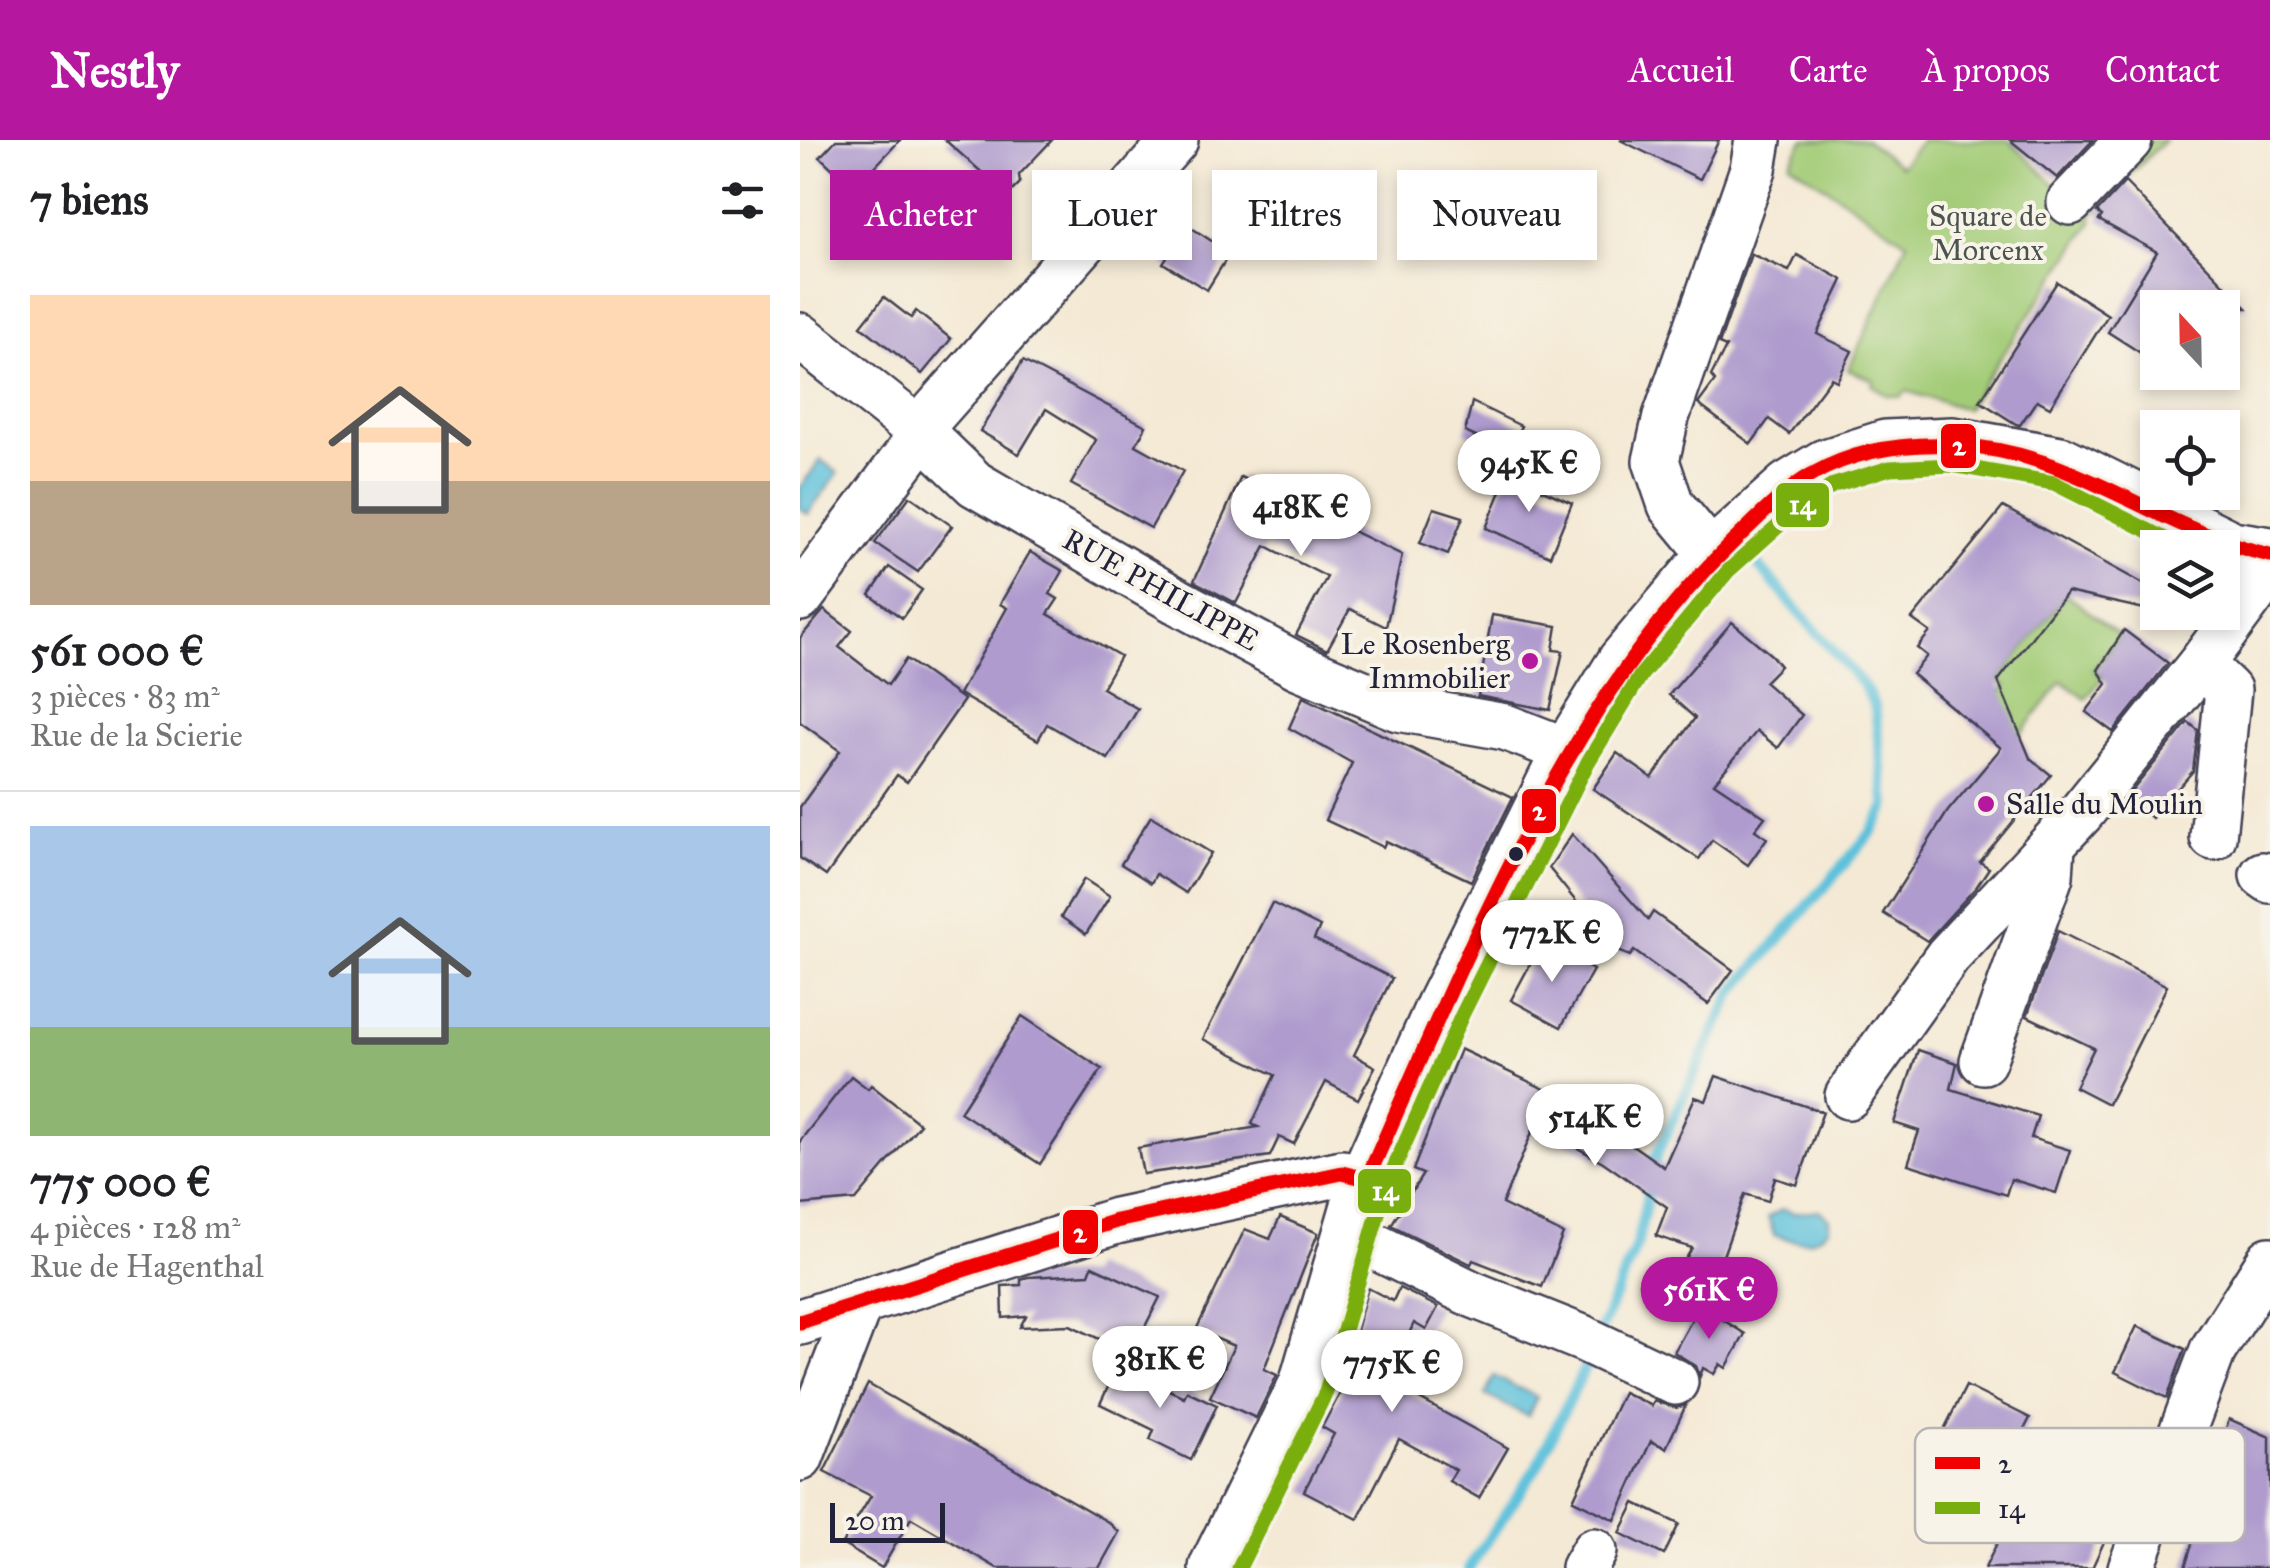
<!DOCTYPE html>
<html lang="fr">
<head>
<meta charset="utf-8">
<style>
	body { margin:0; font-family:"IM FELL Great Primer",serif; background:#f6f6f6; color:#202124; height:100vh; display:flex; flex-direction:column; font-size:38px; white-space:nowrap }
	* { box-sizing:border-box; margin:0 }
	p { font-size:32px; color:#757577 }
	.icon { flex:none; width:55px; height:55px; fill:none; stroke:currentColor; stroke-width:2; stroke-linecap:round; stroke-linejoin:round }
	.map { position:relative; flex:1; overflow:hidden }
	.side { display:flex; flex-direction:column; background:#fff; width:800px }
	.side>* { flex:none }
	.guide { position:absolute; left:30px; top:30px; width:950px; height:90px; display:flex; gap:20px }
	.needle { width:65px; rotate:338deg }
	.fabs { position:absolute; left:1340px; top:150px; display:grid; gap:20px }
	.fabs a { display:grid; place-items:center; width:100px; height:100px; border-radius:0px; background:#fff; box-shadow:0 5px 15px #0003; font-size:50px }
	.scale { position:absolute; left:30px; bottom:25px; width:115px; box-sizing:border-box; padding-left:10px; border:5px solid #22223b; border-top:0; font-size:28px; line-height:35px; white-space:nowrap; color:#22223b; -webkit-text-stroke:8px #f7f3e8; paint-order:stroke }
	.price { position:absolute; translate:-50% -85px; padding:0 22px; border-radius:35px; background:#fff; color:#222; font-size:32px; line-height:65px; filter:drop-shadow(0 2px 5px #0008) }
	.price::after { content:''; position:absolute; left:50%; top:60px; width:30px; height:22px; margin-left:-15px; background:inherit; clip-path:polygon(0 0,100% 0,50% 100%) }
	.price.current { background:#b5179e; color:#fff }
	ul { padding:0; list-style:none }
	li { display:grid; align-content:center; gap:20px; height:530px; padding:0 30px }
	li+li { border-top:2px solid #e0e0e0 }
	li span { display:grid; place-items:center; height:310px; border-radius:0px; color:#555 }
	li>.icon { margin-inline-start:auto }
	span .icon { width:180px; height:180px; fill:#fffc; stroke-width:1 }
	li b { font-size:42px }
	h2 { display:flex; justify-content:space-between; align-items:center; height:120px; padding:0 30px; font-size:42px }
	.chip { padding:0 35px; border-radius:0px; background:#fff; box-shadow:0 5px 15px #0003; font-size:35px; line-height:90px }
	.chip.current { background:#b5179e; color:#fff }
	header { display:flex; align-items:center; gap:60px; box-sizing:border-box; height:140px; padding:0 50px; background:#b5179e; color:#fff }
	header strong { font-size:48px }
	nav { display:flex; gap:55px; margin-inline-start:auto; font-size:35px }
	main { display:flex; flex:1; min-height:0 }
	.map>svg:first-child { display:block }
</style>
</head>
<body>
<header>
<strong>Nestly</strong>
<nav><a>Accueil</a><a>Carte</a><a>À propos</a><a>Contact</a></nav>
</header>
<main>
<section class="side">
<h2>7 biens<svg class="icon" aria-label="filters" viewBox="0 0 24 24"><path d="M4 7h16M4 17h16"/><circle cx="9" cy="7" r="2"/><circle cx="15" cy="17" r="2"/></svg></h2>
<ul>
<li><span style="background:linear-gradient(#ffd9b3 60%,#b9a48a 0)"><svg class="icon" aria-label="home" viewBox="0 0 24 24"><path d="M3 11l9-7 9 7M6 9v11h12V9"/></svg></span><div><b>561 000 €</b><p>3 pièces · 83 m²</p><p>Rue de la Scierie</p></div></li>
<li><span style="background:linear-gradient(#a9c7e8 65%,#8fb573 0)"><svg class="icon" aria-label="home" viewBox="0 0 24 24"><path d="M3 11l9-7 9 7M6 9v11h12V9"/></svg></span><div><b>775 000 €</b><p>4 pièces · 128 m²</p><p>Rue de Hagenthal</p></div></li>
</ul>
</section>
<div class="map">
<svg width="1470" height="1428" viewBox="0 0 1470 1428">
	<rect width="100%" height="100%" fill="#f7f3e8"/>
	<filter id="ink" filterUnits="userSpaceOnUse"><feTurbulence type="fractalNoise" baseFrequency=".01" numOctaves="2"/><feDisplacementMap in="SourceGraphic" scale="20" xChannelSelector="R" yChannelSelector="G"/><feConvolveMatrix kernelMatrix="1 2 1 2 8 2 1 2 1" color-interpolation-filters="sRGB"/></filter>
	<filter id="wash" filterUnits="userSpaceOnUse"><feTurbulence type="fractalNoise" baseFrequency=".0048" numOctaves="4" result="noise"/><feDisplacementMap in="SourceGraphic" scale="40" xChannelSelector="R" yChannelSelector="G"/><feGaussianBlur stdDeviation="2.25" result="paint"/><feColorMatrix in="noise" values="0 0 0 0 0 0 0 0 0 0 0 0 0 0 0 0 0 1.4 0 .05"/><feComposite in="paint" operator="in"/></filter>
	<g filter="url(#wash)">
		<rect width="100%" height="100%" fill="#f4e9d4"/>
		<g fill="#a3cc77" stroke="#627759" stroke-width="2.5">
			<polygon points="1003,0 1066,0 1100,26 1122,0 1208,0 1282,70 1337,0 1365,0 1323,41 1316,38 1291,78 1293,81 1166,269 1106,251 1100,257 1086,255 1072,245 1074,240 1048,230 1107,102 990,23"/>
			<polygon points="1266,454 1320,496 1294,530 1303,537 1286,559 1262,541 1217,599 1185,574 1206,546 1199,540"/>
		</g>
		<g fill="#5dc1db" stroke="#40728b" stroke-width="2.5">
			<polygon points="21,320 38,333 8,374 0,368 0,347"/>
			<path d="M983 1069 994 1073 1019 1070 1029 1078V1088C1015 1105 994 1102 974 1095L968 1077Z"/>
			<polygon points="694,1236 737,1257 728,1276 685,1255"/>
		</g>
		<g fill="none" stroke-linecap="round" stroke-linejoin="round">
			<g stroke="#5dc1db" stroke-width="11">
				<polyline points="799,1193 837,1104 856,1016 932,854 1070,694 1086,667 1075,567 1064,546 958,425"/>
				<polyline points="669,1428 736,1328 791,1215"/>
			</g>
		</g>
		<g id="blocks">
			<g fill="#af9bce">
				<polygon points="36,0 100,0 54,49 20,17"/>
				<polygon points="145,0 252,0 219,35 220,43 210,53 196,53 186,44 186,36"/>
				<polygon points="820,0 919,0 900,39"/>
				<polygon points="1210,0 1293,0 1257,38"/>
				<polygon points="1325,42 1447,168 1358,168 1358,224 1308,192 1357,112 1299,80 1302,76 1297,72"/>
				<polygon points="387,85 430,113 407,150 363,123"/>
				<polygon points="951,114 989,131 997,115 1043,140 1017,194 1052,211 1037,241 1031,238 989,294 969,279 951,304 898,264 915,241 911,236 926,207 919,204"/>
				<polygon points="1257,142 1308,175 1250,267 1237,260 1220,285 1216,284 1180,261"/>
				<polygon points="84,157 111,178 116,171 151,199 122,234 61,186"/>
				<polygon points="223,221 346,286 336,305 383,331 351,388 271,344 296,300 246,269 219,314 180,291"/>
				<polygon points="672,262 721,286 708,312 665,292"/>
				<polygon points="708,334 772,363 750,416 686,388"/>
				<polygon points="441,337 602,415 586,487 550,469 527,510 496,495 527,437 466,406 436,463 394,441"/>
				<polygon points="110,356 152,386 118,432 75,403"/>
				<polygon points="1203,367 1358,452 1358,472 1267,452 1198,541 1230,618 1251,635 1180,722 1189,728 1177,746 1127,801 1083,773 1148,671 1201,608 1112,534 1127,516 1117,508 1130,492 1112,479"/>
				<polygon points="634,368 663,377 648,414 620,403"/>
				<polygon points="230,412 263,431 250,454 258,459 248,474 320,516 302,548 338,569 308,619 247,584 238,600 159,554 207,468 200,464"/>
				<polygon points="89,427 122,450 102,478 70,455"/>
				<polygon points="24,470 52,491 39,507 88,545 106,519 164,560 107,642 97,635 26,736 0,718 0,667 40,611 0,582 0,498"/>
				<polygon points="692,475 757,486 753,510 763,511 750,570 678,556"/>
				<polygon points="932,482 971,515 980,526 964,542 1002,575 978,608 957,591 914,643 965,677 955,690 967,698 948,725 912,700 899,719 793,649 817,613 852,638 895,578 869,555"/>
				<polygon points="1324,490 1368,523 1313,592 1286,572 1307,544 1298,530"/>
				<polygon points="503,557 713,657 671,741 586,701 583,707 525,680 552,623 489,588"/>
				<polygon points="1388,582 1398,590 1393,631 1352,678 1327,657"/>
				<polygon points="351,676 411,713 386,753 356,734 351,743 321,724"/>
				<polygon points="772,694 848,780 853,772 933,830 908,864 834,811 830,816 815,810 749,728"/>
				<polygon points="284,739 310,756 286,794 261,777"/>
				<polygon points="472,763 520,787 514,799 592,838 554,915 575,927 558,959 526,942 494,1004 479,997 470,1016 343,1034 338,1008 458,987 452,984 475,935 403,899"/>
				<polygon points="1258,791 1367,846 1308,964 1275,947 1294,908 1227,876"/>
				<polygon points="742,802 793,830 761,887 711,860"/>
				<polygon points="222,876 302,929 240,1024 160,972"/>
				<polygon points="660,909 768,960 864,1027 895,957 906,961 916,936 1023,972 997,1045 975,1038 968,1061 945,1054 907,1161 873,1141 892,1108 856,1096 867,1067 803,1022 735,985 702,1064 763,1094 742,1147 673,1120 671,1124 591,1085 623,1034 613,1030"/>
				<polygon points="1118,910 1157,923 1151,949 1238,976 1231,998 1270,1010 1256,1053 1211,1039 1206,1055 1108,1024 1119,991 1094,983"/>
				<polygon points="51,936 68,949 71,945 120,984 56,1060 0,1065 0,1001"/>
				<polygon points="480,1077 518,1093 464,1229 477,1235 456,1278 410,1257 434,1206 396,1190 445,1089 470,1099"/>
				<polygon points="292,1126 360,1157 331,1214 270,1185 220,1187 226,1176 203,1178 202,1146 221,1145 221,1139 228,1137 289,1134"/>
				<polygon points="568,1148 593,1161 599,1148 638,1167 626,1190 614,1183 587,1241 708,1308 679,1358 649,1341 656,1330 599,1299 558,1379 504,1351 534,1294 522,1287 560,1216 550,1211"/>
				<polygon points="900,1165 945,1194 926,1228 920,1224 914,1234 903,1228 900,1236 896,1226 874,1212"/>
				<polygon points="1337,1186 1385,1209 1367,1258 1315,1232"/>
				<polygon points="318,1226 384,1257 387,1251 417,1265 391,1320 350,1300 354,1290 300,1264"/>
				<polygon points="68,1244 308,1382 319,1392 299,1428 197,1428 111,1378 82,1428 42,1404 71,1356 24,1332"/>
				<polygon points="1166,1246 1230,1278 1184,1367 1121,1335"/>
				<polygon points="823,1252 852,1266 854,1261 876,1268 886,1265 866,1308 851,1301 815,1380 773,1360"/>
				<polygon points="1429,1279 1470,1297 1470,1428 1385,1428"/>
				<polygon points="1307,1298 1345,1313 1292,1428 1185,1428 1215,1366 1245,1381 1282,1302 1301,1311"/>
				<polygon points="835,1363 879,1384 864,1415 820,1393"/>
			</g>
		</g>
	</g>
	<g filter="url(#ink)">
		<use href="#blocks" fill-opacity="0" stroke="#424052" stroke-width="2.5"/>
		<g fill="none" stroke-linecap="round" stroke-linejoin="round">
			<defs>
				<g id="minor">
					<polyline points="1270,62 1329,0"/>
					<polyline points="0,196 121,292 175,344 377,461 498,526 598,568 705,587 770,612"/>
					<polyline points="914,417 871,365 856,321 866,277 953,29 958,0"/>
					<polyline points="0,458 112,308 130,277 375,0"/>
					<polyline points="1401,524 1428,550 1413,697"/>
					<polyline points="1463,735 1470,740"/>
					<polyline points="1183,921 1250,736 1252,706"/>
					<polyline points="1048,956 1148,816 1280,674 1401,524 1461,443 1470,417"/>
					<polyline points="550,1094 672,1154 782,1198 875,1242"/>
					<polyline points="0,1182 316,1081 542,1033 567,1039"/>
					<polyline points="0,1318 60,1162"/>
					<polyline points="784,1428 794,1411"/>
					<polyline points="1331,1428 1413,1210 1470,1120"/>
				</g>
				<polyline id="major" points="417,1428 507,1245 567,1039 644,866 770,612 825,523 914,417 990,349 1026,327 1086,308 1153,305 1260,324 1431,409 1470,415"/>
			</defs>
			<use href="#minor" stroke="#424052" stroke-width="50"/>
			<use href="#major" stroke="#424052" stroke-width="60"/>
			<use href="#minor" stroke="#fff" stroke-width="45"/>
			<use href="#major" stroke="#fff" stroke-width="55"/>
			<defs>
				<g id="bus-1">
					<path d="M567 1039C662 827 763 564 933 402 958 378 983 351 1013 334 1055 310 1105 303 1152 305 1277 310 1354 389 1470 415"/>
					<polyline points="0,1182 316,1081 542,1033 567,1039"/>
				</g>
				<polyline id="bus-2" points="439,1428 526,1252 586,1046 662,875 788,622 841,535 928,431 1002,365 1034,345 1090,328 1152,325 1254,343 1383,408"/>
			</defs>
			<use href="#bus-1" stroke="#f7f3e8" stroke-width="22"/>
			<use href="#bus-2" stroke="#f7f3e8" stroke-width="22"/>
			<use href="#bus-1" stroke="#f00000" stroke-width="15"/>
			<use href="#bus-2" stroke="#79ae0f" stroke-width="15"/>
		</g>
	</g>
	<g fill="#b5179e" stroke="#f7f3e8" stroke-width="4">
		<circle cx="730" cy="521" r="10"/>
		<circle cx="1186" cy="664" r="10"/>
	</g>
	<circle fill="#22223b" stroke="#f7f3e8" stroke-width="4" cx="716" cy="714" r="9"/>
	<g text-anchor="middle" stroke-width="8" stroke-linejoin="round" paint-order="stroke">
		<g font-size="30" fill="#49554d" stroke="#f7f3e8">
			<text x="1188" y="86">Square de<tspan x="1188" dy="34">Morcenx</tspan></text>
		</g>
		<g font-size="30" fill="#22223b" stroke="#f7f3e8">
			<text transform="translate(361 450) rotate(29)" y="10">RUE PHILIPPE</text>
		</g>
		<g font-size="30" fill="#22223b" stroke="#f7f3e8" text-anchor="end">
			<text x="710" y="514">Le Rosenberg<tspan x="710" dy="34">Immobilier</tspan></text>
			<text x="1206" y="674" text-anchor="start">Salle du Moulin</text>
		</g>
	</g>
	<rect x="1115" y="1288" width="330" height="115" rx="15" fill="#f7f3e8" stroke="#b7b4b4" stroke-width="2.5"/>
	<rect x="1135" y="1317" width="45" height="12" fill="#f00000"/>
	<rect x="1135" y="1362" width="45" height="12" fill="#79ae0f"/>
	<g font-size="28" fill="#22223b">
		<text x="1198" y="1333">2</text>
		<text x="1198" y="1378">14</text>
	</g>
	<g stroke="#f7f3e8" stroke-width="4">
		<rect x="1139" y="282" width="39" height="48" rx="10" fill="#f00000"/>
		<rect x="974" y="341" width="57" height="48" rx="10" fill="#79ae0f"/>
		<rect x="720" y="647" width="38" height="48" rx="10" fill="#f00000"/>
		<rect x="556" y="1027" width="57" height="48" rx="10" fill="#79ae0f"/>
		<rect x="261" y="1068" width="39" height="48" rx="10" fill="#f00000"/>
	</g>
	<g font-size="28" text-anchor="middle" font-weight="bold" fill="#fff">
		<text x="1159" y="315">2</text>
		<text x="1002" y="374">14</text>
		<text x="739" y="680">2</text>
		<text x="585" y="1060">14</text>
		<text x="280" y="1102">2</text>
	</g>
</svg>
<div class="fabs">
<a><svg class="needle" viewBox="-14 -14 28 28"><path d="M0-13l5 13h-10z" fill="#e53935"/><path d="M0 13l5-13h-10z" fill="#757577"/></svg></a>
<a><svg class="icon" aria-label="locate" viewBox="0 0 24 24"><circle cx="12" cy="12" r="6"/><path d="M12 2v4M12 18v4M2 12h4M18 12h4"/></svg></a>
<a><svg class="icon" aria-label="layers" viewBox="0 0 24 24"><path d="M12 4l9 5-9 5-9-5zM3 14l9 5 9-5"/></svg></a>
</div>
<div class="scale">20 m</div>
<b class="price" style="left:729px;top:375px">945K €</b>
<b class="price" style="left:501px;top:419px">418K €</b>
<b class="price" style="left:752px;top:845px">772K €</b>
<b class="price" style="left:795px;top:1029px">514K €</b>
<b class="price current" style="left:909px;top:1202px">561K €</b>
<b class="price" style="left:360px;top:1271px">381K €</b>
<b class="price" style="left:592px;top:1275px">775K €</b>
<div class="guide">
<a class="chip current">Acheter</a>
<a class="chip">Louer</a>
<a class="chip">Filtres</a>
<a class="chip">Nouveau</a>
</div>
</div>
</main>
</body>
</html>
